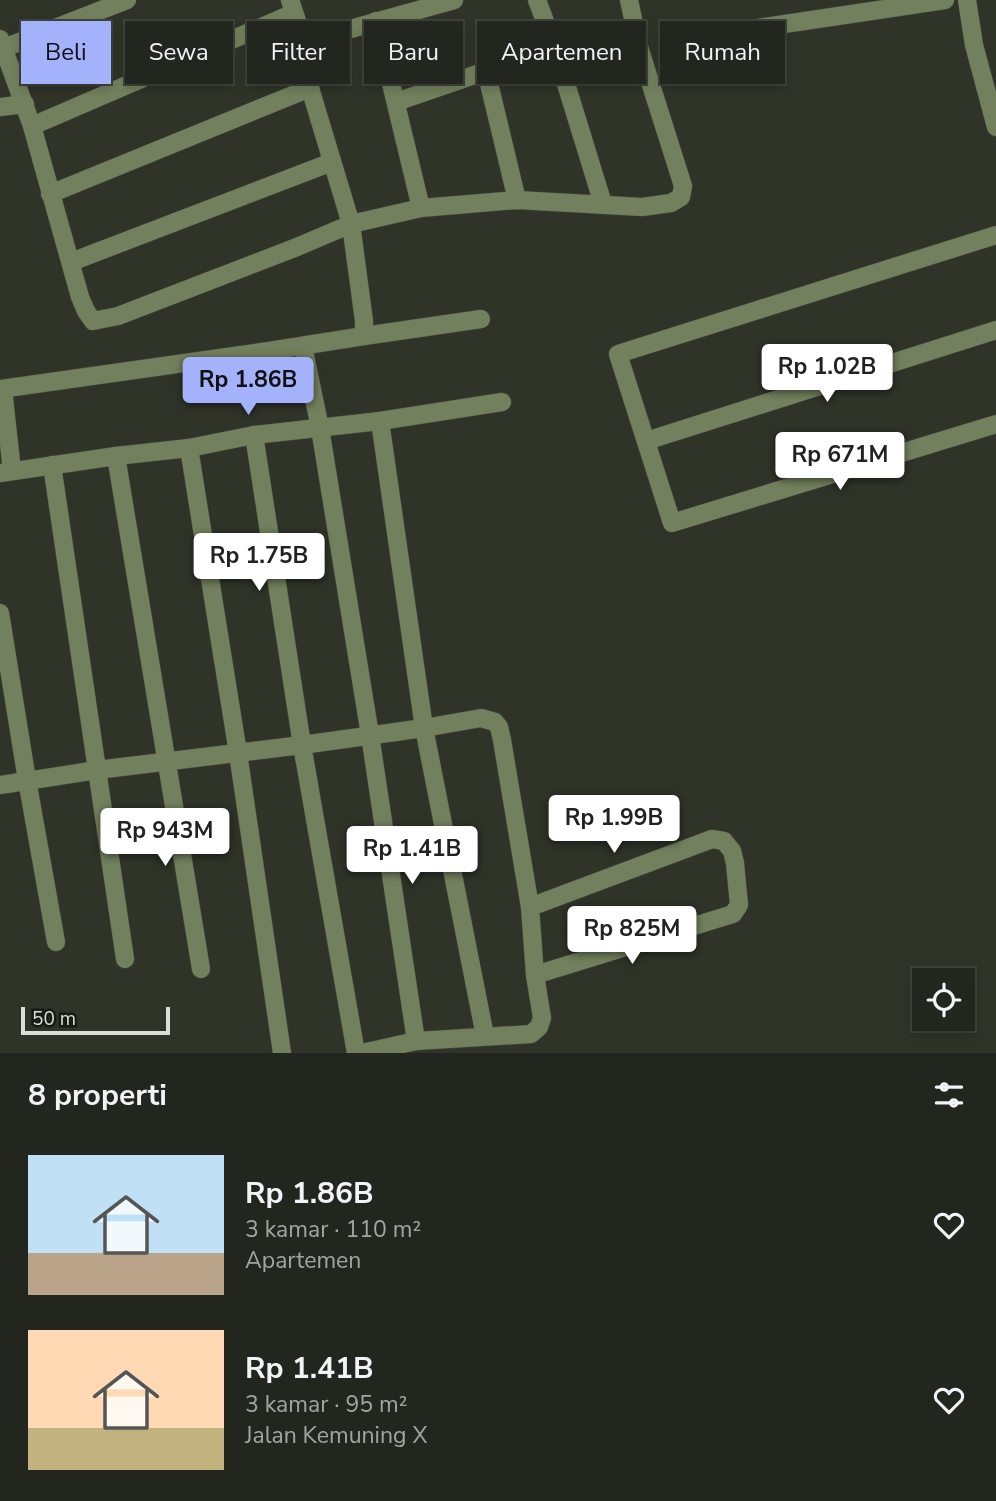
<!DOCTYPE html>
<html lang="id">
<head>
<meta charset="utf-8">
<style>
	body { margin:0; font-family:"Nunito Sans",sans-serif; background:#2b2e27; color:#f1f3f6; height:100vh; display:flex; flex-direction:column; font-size:26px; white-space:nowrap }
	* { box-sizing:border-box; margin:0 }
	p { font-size:23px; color:#a3a5a4 }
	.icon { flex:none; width:38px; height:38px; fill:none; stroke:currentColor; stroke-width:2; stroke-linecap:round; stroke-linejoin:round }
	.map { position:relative; height:1053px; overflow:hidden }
	.sheet { display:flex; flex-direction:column; background:#23261e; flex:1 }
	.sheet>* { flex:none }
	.banner { position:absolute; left:21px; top:21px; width:956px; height:63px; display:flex; gap:14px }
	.tools { position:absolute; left:912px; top:968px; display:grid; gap:14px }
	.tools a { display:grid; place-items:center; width:63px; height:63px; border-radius:0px; background:#23261e; box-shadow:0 4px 10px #0003,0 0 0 2px #40433c; font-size:35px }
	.scale { position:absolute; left:21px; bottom:18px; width:149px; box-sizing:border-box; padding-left:7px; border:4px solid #dbdfd7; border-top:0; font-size:19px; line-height:24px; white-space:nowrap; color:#dbdfd7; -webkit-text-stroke:5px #181a15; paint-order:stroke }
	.price { position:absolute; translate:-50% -60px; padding:0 16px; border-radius:7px; background:#fff; color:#222; font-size:23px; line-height:46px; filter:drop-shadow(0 2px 4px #0008) }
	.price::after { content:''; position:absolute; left:50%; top:42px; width:21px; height:16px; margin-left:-10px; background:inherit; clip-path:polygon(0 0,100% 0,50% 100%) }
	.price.active { background:#a4b2fc; color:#111 }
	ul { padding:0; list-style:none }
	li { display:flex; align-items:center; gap:21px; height:175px; padding:0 28px }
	li span { display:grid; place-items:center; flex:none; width:196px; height:140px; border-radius:0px; color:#555 }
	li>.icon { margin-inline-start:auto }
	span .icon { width:84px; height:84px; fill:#fffc; stroke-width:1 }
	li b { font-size:30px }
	h2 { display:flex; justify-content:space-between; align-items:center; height:84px; padding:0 28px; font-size:30px }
	.chip { padding:0 24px; border-radius:0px; background:#23261e; box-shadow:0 4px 10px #0003,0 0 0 2px #40433c; font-size:24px; line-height:63px }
	.chip.active { background:#a4b2fc; color:#111 }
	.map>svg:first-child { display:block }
</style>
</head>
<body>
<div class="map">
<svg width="996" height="1053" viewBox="0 0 996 1053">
	<rect width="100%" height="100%" fill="#2f3328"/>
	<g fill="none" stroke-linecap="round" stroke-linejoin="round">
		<defs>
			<g id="minor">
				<polyline points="537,0 555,48 603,204"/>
				<polyline points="967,0 974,45 996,127"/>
				<polyline points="376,21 421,208"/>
				<polyline points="724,33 945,0"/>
				<polyline points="0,39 32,126 80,297 86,311 93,321 118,316 297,247 351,224 421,208 517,200 642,207 671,203 681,197 683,186 639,47 629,0"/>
				<polyline points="304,42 454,0"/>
				<polyline points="4,48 127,0"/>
				<polyline points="486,71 517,200"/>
				<polyline points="396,102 486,71 559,62 639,47"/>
				<polyline points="0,107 25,104"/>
				<polyline points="32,126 294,13"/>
				<polyline points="50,194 310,88"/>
				<polyline points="996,235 618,354 672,523 996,424"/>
				<polyline points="71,262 332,162"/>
				<polyline points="364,336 481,319"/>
				<polyline points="303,346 320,428 370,735 416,1041"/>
				<polyline points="0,389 269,351 364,336 364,321 351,224 310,88 304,42 290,0"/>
				<polyline points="3,389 12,471"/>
				<polyline points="380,421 424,728 485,1036"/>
				<polyline points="254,435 302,745 356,1053"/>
				<polyline points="646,441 996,330"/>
				<polyline points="189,448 238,753 282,1053"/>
				<polyline points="116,456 201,969"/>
				<polyline points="52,465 125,959"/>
				<polyline points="0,473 116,456 189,448 254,435 380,421 502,402"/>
				<polyline points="0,613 27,780 56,942"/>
				<polyline points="0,785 97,770 302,745 424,728 481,718 495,722 499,727 502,740 530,907 535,975 542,1018 539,1027 531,1034 416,1041 362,1053"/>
				<polyline points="530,907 712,839 724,841 732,851 735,863 739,905 733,914 535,975"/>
			</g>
		</defs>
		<use href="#minor" stroke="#4b4f44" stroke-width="19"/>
		<use href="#minor" stroke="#72805d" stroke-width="18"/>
	</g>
</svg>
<div class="tools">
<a><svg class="icon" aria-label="locate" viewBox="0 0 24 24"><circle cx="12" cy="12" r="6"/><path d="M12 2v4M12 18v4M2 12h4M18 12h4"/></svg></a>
</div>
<div class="scale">50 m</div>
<b class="price" style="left:827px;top:404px">Rp 1.02B</b>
<b class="price active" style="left:248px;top:417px">Rp 1.86B</b>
<b class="price" style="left:840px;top:492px">Rp 671M</b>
<b class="price" style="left:259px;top:593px">Rp 1.75B</b>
<b class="price" style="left:614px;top:855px">Rp 1.99B</b>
<b class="price" style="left:165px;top:868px">Rp 943M</b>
<b class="price" style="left:412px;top:886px">Rp 1.41B</b>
<b class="price" style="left:632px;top:966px">Rp 825M</b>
<div class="banner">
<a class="chip active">Beli</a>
<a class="chip">Sewa</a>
<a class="chip">Filter</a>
<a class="chip">Baru</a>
<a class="chip">Apartemen</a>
<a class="chip">Rumah</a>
</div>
</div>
<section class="sheet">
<h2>8 properti<svg class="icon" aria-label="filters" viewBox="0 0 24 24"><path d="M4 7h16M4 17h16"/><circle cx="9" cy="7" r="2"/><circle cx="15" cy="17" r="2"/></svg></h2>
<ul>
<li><span style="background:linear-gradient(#bfe0f5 70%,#b9a48a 0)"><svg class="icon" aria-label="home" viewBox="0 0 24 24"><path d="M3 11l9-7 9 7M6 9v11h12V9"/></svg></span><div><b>Rp 1.86B</b><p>3 kamar · 110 m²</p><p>Apartemen</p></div><svg class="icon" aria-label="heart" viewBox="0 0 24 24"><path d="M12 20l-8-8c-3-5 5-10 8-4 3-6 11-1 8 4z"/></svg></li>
<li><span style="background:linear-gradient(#ffd9b3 70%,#c2b280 0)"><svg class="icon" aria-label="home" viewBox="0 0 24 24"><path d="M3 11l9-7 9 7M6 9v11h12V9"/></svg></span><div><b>Rp 1.41B</b><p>3 kamar · 95 m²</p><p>Jalan Kemuning X</p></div><svg class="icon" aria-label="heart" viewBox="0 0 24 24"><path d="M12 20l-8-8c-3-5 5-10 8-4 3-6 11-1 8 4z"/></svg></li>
</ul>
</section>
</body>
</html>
